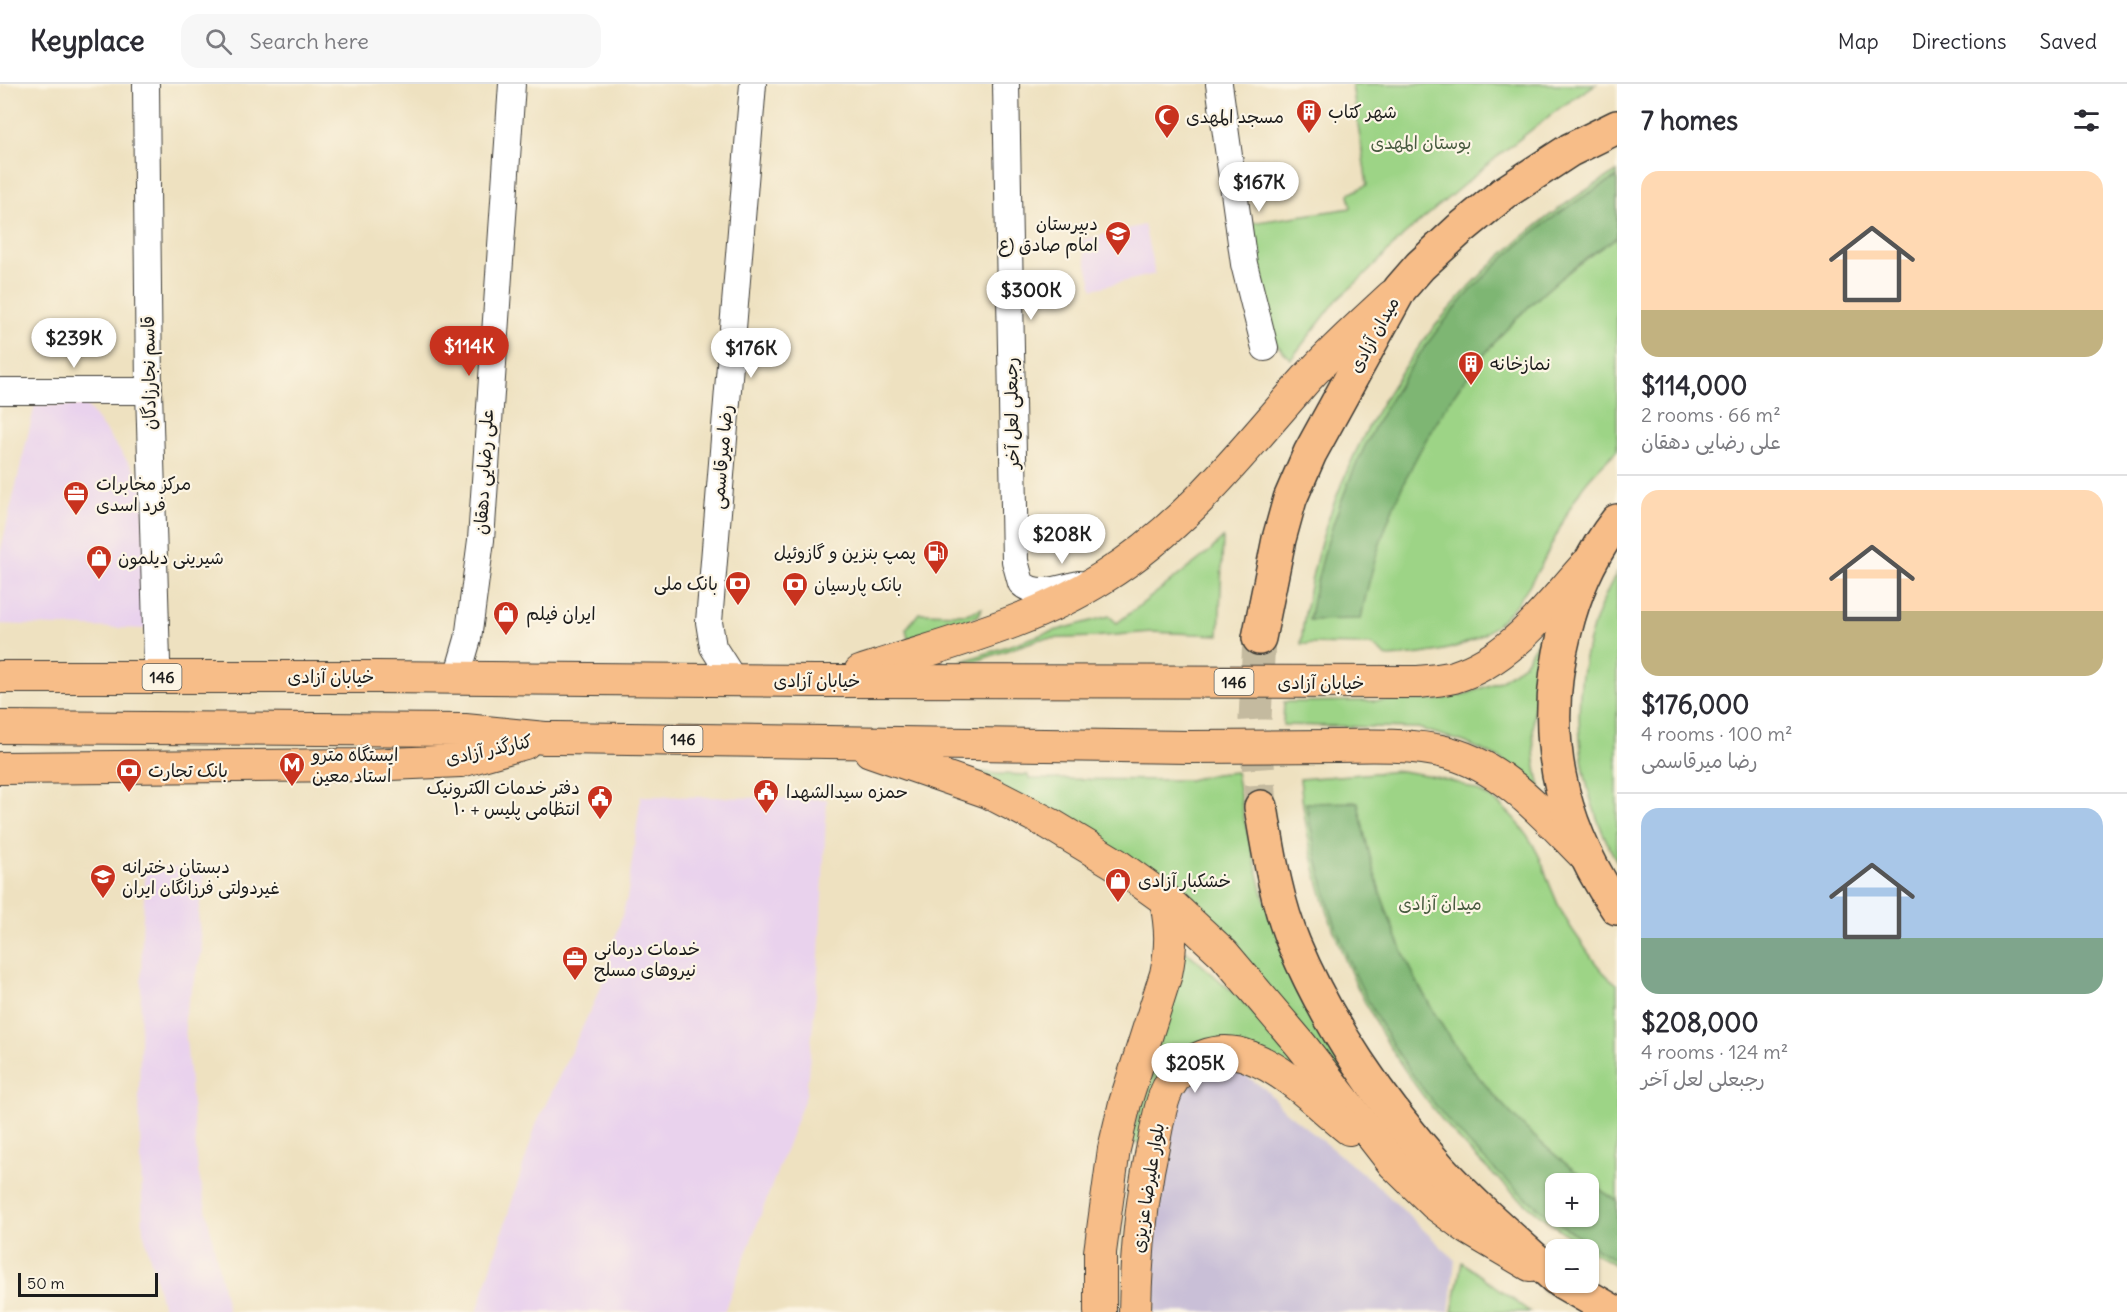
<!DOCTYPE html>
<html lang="en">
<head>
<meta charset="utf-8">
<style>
	body { margin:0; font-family:Delius,"Playpen Sans Arabic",sans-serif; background:#f7f7f7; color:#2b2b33; height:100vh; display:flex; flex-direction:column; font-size:22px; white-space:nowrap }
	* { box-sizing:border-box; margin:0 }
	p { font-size:20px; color:#7c7c81 }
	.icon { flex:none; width:33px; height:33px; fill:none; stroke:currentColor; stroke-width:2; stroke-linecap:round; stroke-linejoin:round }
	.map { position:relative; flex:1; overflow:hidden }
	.side { display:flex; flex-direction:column; background:#fff; width:510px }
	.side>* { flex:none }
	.tools { position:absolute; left:1545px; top:1089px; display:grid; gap:12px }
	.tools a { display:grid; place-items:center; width:54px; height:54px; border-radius:12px; background:#fff; box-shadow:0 2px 4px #0004; font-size:30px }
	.scale { position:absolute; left:18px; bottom:15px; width:140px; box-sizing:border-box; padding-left:6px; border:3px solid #1c1c1c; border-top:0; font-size:16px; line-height:21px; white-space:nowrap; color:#1c1c1c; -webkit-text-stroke:4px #fcf5e5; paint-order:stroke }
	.price { position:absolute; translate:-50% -51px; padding:0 14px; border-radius:21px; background:#fff; color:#222; font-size:20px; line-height:39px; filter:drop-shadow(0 2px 3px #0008) }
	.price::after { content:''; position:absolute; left:50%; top:36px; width:18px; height:14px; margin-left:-9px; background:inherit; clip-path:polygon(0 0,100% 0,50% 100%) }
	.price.active { background:#c8321e; color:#fff }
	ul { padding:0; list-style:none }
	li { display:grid; align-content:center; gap:12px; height:318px; padding:0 24px }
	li+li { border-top:2px solid #e1e1e2 }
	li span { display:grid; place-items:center; height:186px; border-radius:18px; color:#555 }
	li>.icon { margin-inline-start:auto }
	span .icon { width:108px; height:108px; fill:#fffc; stroke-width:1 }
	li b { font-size:26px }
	h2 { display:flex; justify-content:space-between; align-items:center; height:72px; padding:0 24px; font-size:26px }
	header { display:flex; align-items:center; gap:36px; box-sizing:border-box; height:84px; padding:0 30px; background:#fff; border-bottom:2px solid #e1e1e2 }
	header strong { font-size:28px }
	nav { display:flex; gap:33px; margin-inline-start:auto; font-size:21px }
	.search { width:420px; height:54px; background:#f7f7f7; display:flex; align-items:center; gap:15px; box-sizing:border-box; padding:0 21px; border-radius:18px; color:#7c7c81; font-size:22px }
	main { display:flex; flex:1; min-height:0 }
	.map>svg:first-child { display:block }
</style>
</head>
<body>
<header>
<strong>Keyplace</strong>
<div class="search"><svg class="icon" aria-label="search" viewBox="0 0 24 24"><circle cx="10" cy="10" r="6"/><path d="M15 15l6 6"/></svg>Search here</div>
<nav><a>Map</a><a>Directions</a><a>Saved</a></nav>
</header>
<main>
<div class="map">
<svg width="1617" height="1228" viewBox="0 0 1617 1228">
	<rect width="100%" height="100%" fill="#fcf5e5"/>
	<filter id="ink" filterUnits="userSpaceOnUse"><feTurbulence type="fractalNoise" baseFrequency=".0167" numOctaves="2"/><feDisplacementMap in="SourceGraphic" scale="12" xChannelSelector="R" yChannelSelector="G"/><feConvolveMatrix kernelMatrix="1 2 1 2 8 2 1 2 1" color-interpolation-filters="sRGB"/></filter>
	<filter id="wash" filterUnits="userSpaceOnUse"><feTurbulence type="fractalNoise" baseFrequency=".008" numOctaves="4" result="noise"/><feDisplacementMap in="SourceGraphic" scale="24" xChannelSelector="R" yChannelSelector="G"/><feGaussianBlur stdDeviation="1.35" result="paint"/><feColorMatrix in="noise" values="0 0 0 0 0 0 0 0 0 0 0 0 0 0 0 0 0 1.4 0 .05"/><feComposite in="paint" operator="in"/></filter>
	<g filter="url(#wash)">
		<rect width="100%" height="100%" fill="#eee1c0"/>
		<g fill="#e9d2ed">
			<polygon points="1144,141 1155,190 1093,205 1081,156"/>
			<polygon points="35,321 87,322 143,398 146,545 0,540 0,469"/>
			<polygon points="641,712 827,715 818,890 806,1011 724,1228 477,1228 536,1041 600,906 627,814"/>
			<polygon points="146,781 205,787 198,831 202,868 184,932 198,1087 228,1228 164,1228 143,1146 139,1013 142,851"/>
		</g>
		<polygon fill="#c9bfd7" points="1217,981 1245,991 1265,1005 1284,1026 1377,1101 1455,1176 1449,1228 1151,1228 1152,1179 1177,1007 1194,988"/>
		<g fill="#9dd486" stroke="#5c7851" stroke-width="1.5" fill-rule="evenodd">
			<polygon points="1352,0 1596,0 1561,23 1499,71 1403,152 1368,188 1336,217 1291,275 1275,259 1251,139 1351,124 1349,110 1367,101"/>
			<path d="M1617 88V366C1605 379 1589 392 1580 407 1563 433 1553 462 1537 488 1499 556 1462 569 1387 573L1372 561 1301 560C1321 365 1446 183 1617 88Z"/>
			<polygon points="1223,454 1219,551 1151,548 1093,553 1040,555 976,577 961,578 1043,550 1109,532 1117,539 1210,467"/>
			<path d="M1617 488V778C1567 687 1566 579 1617 488Z"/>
			<polygon points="982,524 978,532 908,555 906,545 919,529 966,530"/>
			<path d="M1542 550C1537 592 1530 635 1535 678 1537 690 1540 703 1542 715L1529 697 1499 674 1464 658 1418 644 1283 641 1284 618 1438 616 1469 609 1500 597 1524 580Z"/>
			<polygon points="931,681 997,690 1028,691 1029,695 1189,696 1215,690 1236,688 1244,734 1264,814 1404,1069 1222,848"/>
			<path d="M1401 687C1465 696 1509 710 1539 772 1544 783 1547 795 1552 806 1559 825 1569 842 1581 858 1591 873 1602 890 1617 900V1182C1439 1082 1319 898 1300 695ZM1556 1100H1588V1132H1556Z"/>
			<polygon points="1186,867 1241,915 1352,1040 1225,956 1139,1060 1130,1057 1164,936"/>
			<polygon points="1462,1178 1530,1228 1452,1228"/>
		</g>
		<g fill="#7eb673" stroke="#4d6948" stroke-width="1.5" fill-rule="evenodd">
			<path d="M1617 93V153C1483 239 1390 378 1361 535L1309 536C1341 352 1452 183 1617 93Z"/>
			<path d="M1358 718C1388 887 1472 1022 1617 1117V1177C1488 1103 1386 984 1336 843 1322 803 1314 761 1306 719ZM1556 1100H1588V1132H1556Z"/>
		</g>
	</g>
	<g filter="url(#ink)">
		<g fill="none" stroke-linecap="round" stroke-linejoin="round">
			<polyline stroke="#c4ba9f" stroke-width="33" stroke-dasharray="33 16" stroke-linecap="butt" points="1259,554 1255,635 1261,723"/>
			<defs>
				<g id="minor">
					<polyline points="146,0 149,307 157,577"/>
					<path d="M1006 0 1015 477 1021 499C1036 514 1061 504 1079 500"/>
					<polyline points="1219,0 1244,180 1265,264"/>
					<polyline points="0,307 149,307"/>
					<polyline points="457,593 468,555 481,456 512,0"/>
					<polyline points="734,596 713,563 709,538 753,0"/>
				</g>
				<g id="major">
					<path d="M860 588C943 560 1029 541 1104 493 1183 444 1241 370 1301 301 1329 269 1361 241 1392 212"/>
					<path d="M0 593H377L816 597 1418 598C1430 597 1442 596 1454 593 1511 576 1548 523 1586 481"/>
					<path d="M0 643 465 646 545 654C760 656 975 660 1189 663 1238 663 1287 662 1335 662 1371 661 1415 660 1449 669 1505 684 1545 732 1585 772"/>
					<polyline points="870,667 988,708 1050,740 1116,780 1166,816 1224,870 1301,961 1393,1079 1435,1120 1469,1145 1530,1181"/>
					<polyline points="0,684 366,681 461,677 525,659"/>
					<path d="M1100 1228V1168L1114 1065 1125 1019 1166 890C1172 861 1171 845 1166 816"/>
					<path d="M1135 1228C1136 1169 1142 1110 1155 1052 1158 1036 1161 1018 1168 1004 1184 974 1218 960 1250 973 1287 987 1318 1020 1349 1045"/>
				</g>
				<g id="highway">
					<path d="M1617 437C1591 470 1575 506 1565 547 1539 648 1558 739 1617 824"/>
					<polyline points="1259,554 1279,455 1290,415 1310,369 1400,205 1420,182 1459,146 1504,109 1570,66 1617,43"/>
					<path d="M1261 723C1269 770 1276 817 1294 860 1328 941 1382 1020 1440 1085 1476 1124 1517 1159 1556 1194"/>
					<polyline points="1562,1198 1614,1228"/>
				</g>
			</defs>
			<use href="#minor" stroke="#3c3a35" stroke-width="28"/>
			<use href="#major" stroke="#3c3a35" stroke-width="34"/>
			<use href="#highway" stroke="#3c3a35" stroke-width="36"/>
			<use href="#minor" stroke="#fff" stroke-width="26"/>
			<use href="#major" stroke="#f7bd88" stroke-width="32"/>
			<use href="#highway" stroke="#f7bd88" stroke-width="33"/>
		</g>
	</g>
	<defs>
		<symbol id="building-pin" viewBox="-11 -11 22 30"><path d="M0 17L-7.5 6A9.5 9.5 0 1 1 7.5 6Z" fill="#c8321e" stroke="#fcf5e5"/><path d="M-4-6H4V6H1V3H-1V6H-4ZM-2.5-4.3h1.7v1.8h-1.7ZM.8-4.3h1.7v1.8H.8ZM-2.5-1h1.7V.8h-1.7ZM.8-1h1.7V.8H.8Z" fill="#fff"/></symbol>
		<symbol id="mosque-pin" viewBox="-11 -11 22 30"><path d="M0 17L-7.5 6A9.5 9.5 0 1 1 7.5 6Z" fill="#c8321e" stroke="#fcf5e5"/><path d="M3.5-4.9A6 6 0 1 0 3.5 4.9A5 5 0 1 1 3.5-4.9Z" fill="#fff"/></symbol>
		<symbol id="school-pin" viewBox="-11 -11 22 30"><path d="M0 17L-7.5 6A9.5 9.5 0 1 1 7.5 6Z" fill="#c8321e" stroke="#fcf5e5"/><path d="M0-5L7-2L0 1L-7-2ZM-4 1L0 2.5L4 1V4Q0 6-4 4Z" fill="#fff"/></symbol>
		<symbol id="office-pin" viewBox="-11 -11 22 30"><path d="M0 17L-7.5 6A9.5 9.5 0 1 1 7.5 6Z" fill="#c8321e" stroke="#fcf5e5"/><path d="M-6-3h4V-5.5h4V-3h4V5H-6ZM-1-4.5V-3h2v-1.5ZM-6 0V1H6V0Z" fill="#fff"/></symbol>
		<symbol id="fuel-pin" viewBox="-11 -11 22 30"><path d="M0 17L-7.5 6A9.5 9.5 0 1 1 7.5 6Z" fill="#c8321e" stroke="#fcf5e5"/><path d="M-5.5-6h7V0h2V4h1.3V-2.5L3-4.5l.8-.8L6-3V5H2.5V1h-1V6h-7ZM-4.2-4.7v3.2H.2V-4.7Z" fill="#fff"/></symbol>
		<symbol id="shop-pin" viewBox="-11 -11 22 30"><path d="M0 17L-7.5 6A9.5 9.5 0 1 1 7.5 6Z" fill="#c8321e" stroke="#fcf5e5"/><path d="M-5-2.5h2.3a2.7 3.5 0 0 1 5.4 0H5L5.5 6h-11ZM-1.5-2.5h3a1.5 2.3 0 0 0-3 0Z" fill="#fff"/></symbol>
		<symbol id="bank-pin" viewBox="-11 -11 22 30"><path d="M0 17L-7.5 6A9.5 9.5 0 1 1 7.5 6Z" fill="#c8321e" stroke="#fcf5e5"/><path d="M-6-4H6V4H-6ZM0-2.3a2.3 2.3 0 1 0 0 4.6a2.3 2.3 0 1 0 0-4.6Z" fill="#fff"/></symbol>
		<symbol id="metro-pin" viewBox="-11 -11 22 30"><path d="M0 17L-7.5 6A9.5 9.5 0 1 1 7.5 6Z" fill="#c8321e" stroke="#fcf5e5"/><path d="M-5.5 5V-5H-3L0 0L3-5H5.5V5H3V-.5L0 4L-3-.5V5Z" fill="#fff"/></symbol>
		<symbol id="civic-pin" viewBox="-11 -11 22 30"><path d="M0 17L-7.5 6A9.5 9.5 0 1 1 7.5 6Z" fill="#c8321e" stroke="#fcf5e5"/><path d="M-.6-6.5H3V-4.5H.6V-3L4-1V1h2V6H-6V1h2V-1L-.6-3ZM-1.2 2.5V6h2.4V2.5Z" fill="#fff"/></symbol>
	</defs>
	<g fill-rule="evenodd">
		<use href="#building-pin" x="1294" y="13" width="30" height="40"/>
		<use href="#mosque-pin" x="1152" y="18" width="30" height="40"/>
		<use href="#school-pin" x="1103" y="135" width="30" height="40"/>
		<use href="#building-pin" x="1456" y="265" width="30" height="40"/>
		<use href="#office-pin" x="61" y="395" width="30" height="40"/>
		<use href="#fuel-pin" x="921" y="454" width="30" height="40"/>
		<use href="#shop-pin" x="84" y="459" width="30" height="40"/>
		<use href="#bank-pin" x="723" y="485" width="30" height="40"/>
		<use href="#bank-pin" x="780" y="486" width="30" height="40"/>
		<use href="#shop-pin" x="491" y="515" width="30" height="40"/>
		<use href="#metro-pin" x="277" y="666" width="30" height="40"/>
		<use href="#bank-pin" x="114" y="672" width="30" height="40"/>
		<use href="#civic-pin" x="751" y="693" width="30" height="40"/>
		<use href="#civic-pin" x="585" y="699" width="30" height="40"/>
		<use href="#school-pin" x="88" y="778" width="30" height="40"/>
		<use href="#shop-pin" x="1103" y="782" width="30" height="40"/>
		<use href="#office-pin" x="560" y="860" width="30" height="40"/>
	</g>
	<g text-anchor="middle" stroke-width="4.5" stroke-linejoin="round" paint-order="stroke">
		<g fill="#fcf5e5" stroke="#5f5d58" stroke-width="1.5">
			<rect x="142.5" y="580" width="39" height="26" rx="4.5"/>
			<rect x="1214.5" y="585" width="39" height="26" rx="4.5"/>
			<rect x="663.5" y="642" width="39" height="26" rx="4.5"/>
		</g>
		<g font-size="16" font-weight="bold" fill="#1c1c1c">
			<text x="162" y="599">146</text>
			<text x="1234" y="604">146</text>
			<text x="683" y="661">146</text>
		</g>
		<g font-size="18" fill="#1c1c1c" stroke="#fcf5e5" text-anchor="start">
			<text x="1328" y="34">شهر کتاب</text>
			<text x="1186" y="39">مسجد المهدی</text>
			<text x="1098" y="146" text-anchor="end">دبیرستان<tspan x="1098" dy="21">امام صادق (ع</tspan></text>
			<text x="1490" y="286">نمازخانه</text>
			<text x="96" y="406">مرکز مخابرات<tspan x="96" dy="21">فرد اسدی</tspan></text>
			<text x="916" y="475" text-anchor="end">پمپ بنزین و گازوئیل</text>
			<text x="118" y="480">شیرینی دیلمون</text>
			<text x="718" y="506" text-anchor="end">بانک ملی</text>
			<text x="814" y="507">بانک پارسیان</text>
			<text x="526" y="536">ایران فیلم</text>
			<text x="312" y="677">ایستگاه مترو<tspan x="312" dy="21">استاد معین</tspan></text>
			<text x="148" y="693">بانک تجارت</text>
			<text x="580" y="710" text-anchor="end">دفتر خدمات الکترونیک<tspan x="580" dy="21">انتظامی پلیس + ۱۰</tspan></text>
			<text x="786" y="714">حمزه سیدالشهدا</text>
			<text x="122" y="789">دبستان دخترانه<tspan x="122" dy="21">غیردولتی فرزانگان ايران</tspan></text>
			<text x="1138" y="803">خشکبار آزادی</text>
			<text x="594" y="871">خدمات درمانی<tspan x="594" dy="21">نیروهای مسلح</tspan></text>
		</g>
		<g font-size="18" fill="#495c41" stroke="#fcf5e5">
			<text x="1421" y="65">بوستان المهدی</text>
			<text x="1440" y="826">میدان آزادی</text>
		</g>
		<g font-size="18" fill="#1c1c1c" stroke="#fcf5e5">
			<text transform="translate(1374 251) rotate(-61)" y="6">میدان آزادی</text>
			<text transform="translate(149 289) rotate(-91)" y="6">قاسم نجارزادگان</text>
			<text transform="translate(1012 329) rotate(-91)" y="6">رجبعلی لعل آخر</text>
			<text transform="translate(722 373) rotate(-85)" y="6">رضا میرقاسمی</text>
			<text transform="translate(484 388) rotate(-87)" y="6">علی رضایی دهقان</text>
			<text x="331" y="599">خیابان آزادی</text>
			<text x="817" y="603">خیابان آزادی</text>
			<text x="1321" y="605">خیابان آزادی</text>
			<text transform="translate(489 666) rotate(-12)" y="6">کنارگذر آزادی</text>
			<text transform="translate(1148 1104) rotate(-81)" y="6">بلوار علیرضا عزیزی</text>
		</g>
	</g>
</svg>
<div class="tools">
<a>+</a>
<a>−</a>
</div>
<div class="scale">50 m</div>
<b class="price" style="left:1259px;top:129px">$167K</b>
<b class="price" style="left:1031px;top:237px">$300K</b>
<b class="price" style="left:74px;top:285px">$239K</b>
<b class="price active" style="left:469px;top:293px">$114K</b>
<b class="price" style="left:751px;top:295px">$176K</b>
<b class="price" style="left:1062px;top:481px">$208K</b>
<b class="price" style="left:1195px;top:1010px">$205K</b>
</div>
<section class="side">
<h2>7 homes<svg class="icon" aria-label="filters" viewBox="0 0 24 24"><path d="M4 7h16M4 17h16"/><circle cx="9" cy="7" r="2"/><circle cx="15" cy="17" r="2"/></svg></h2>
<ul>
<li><span style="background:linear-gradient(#ffd9b3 75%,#c2b280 0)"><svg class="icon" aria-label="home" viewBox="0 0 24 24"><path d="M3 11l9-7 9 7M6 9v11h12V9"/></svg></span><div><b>$114,000</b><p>2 rooms · 66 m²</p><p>علی رضایی دهقان</p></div></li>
<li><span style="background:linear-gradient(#ffd9b3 65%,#c2b280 0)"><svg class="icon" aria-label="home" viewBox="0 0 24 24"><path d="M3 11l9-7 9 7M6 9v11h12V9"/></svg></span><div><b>$176,000</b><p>4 rooms · 100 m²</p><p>رضا میرقاسمی</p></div></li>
<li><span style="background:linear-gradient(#a9c7e8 70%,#7fa58c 0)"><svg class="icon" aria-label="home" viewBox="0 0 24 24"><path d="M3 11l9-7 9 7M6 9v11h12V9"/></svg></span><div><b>$208,000</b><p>4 rooms · 124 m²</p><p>رجبعلی لعل آخر</p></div></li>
</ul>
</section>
</main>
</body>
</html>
